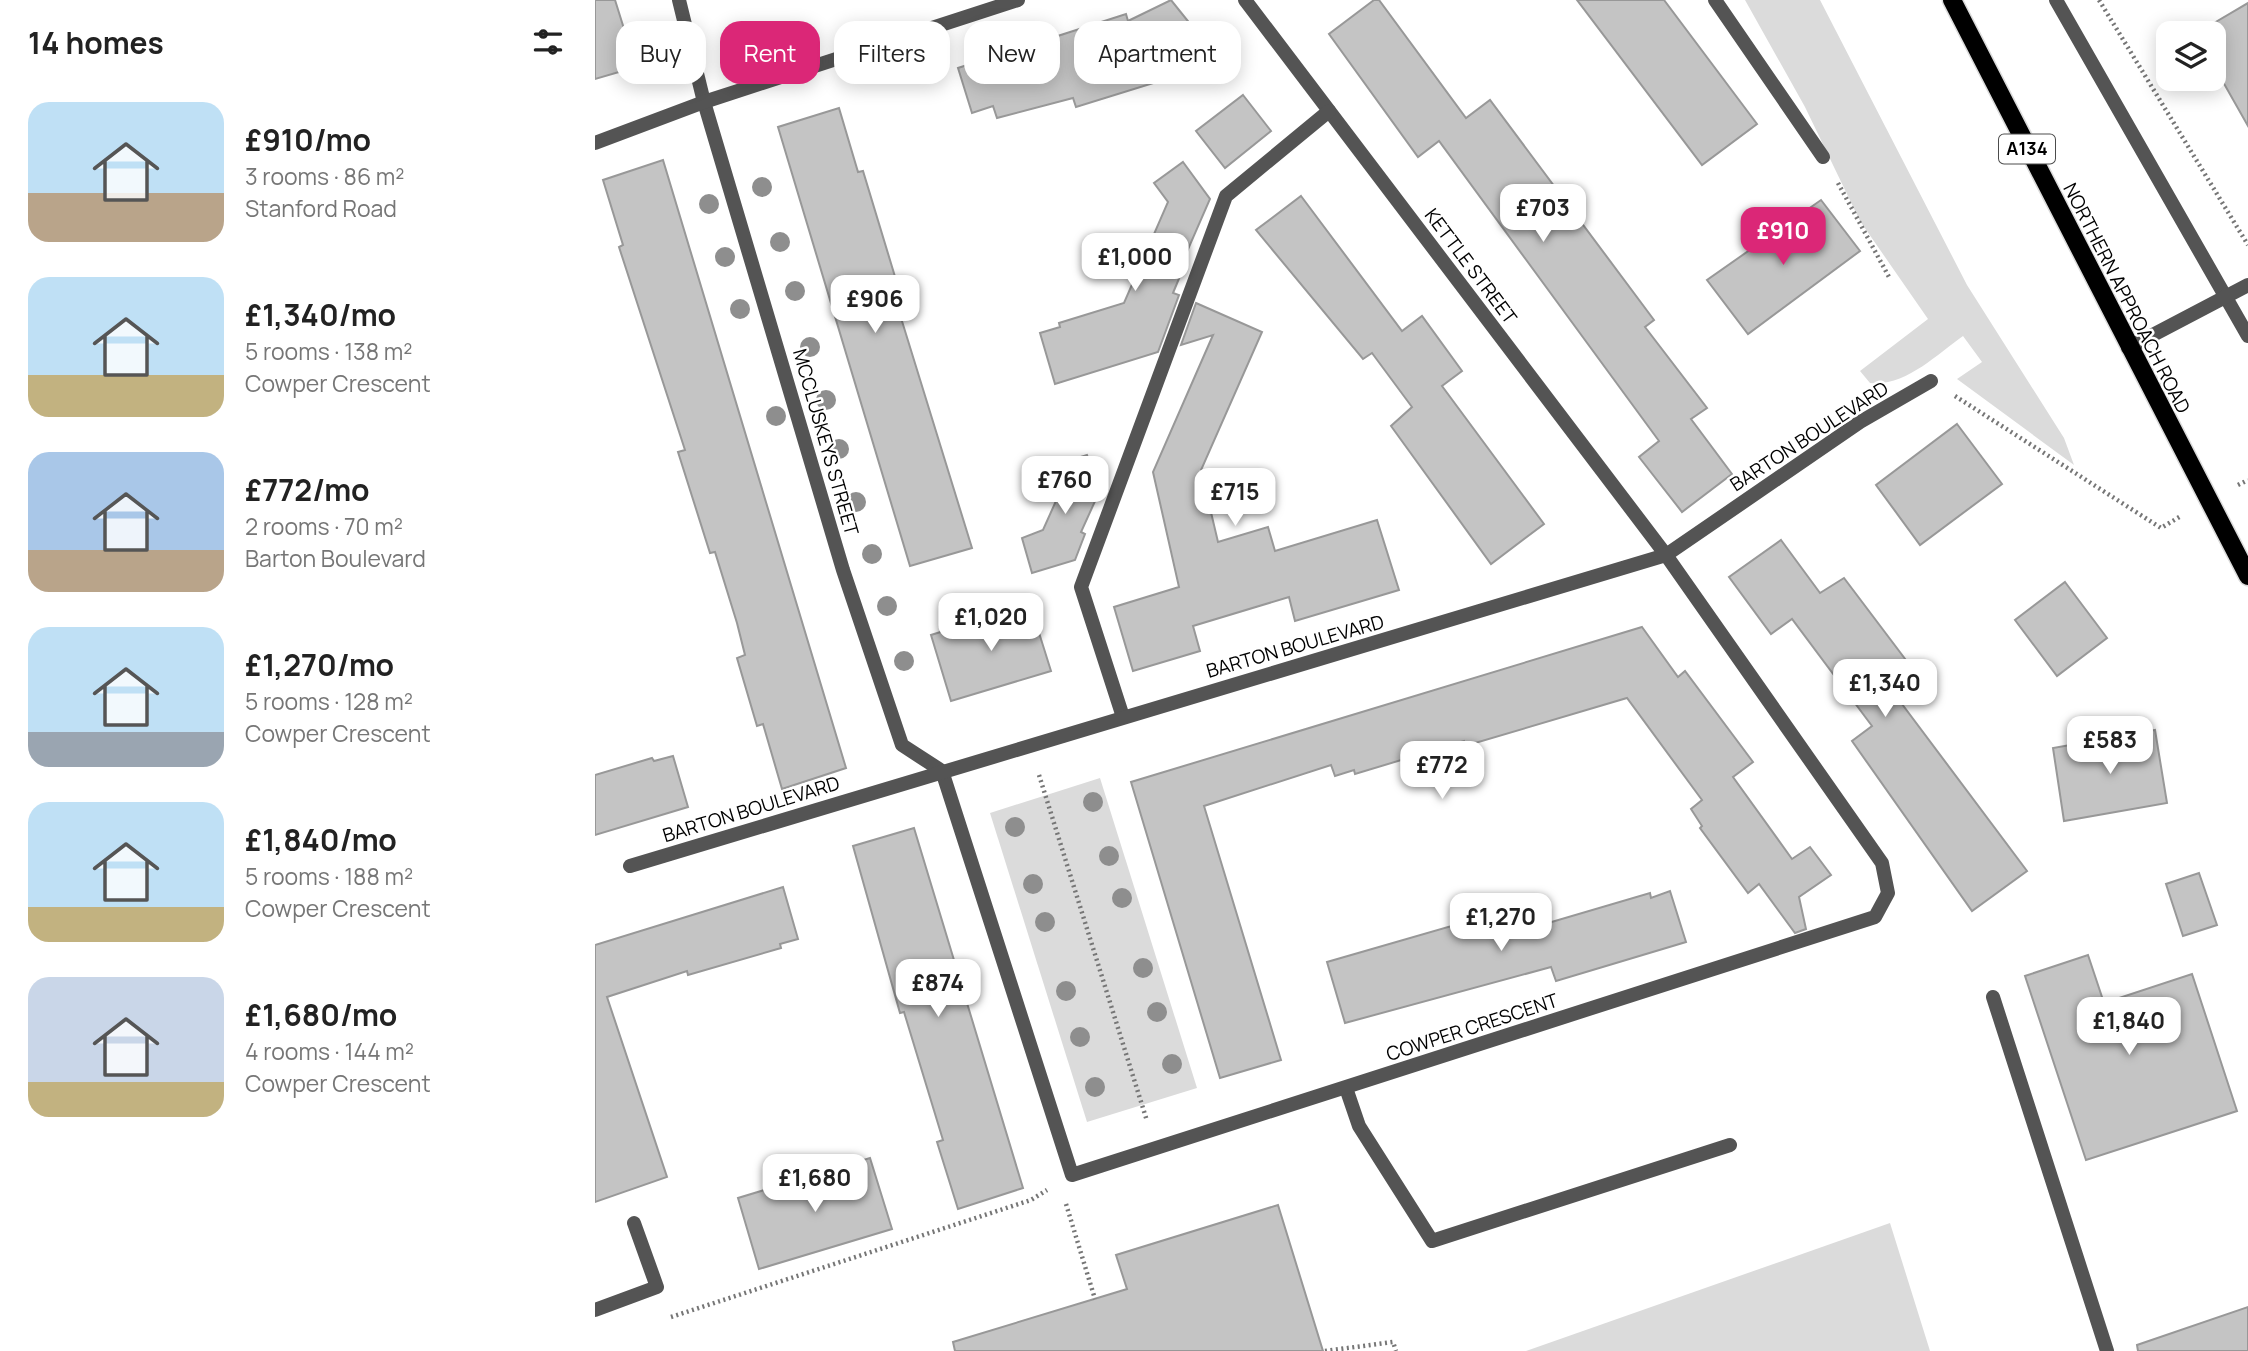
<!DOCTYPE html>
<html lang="en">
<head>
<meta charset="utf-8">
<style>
	body { margin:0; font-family:Manrope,sans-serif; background:#f2f2f2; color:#222; height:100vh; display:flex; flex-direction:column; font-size:26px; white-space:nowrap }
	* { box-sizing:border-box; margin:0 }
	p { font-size:23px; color:#767676 }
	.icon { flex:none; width:38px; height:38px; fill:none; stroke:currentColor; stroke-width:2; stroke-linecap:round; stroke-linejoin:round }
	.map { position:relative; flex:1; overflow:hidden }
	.sheet { display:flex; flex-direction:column; background:#fff; width:595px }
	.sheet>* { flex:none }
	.banner { position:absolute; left:21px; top:21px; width:665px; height:63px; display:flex; gap:14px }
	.tools { position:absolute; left:1561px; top:21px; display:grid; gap:14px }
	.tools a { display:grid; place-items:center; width:70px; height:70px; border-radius:14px; background:#fff; box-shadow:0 4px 18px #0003; font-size:35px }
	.price { position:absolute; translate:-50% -60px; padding:0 16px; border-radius:14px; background:#fff; color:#222; font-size:23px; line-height:46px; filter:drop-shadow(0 2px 4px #0008) }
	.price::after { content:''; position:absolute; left:50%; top:42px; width:21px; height:16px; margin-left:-10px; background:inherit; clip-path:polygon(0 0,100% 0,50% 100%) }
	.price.current { background:#db2777; color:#fff }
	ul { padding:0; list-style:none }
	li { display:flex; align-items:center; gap:21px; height:175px; padding:0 28px }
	li span { display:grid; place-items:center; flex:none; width:196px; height:140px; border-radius:21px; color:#555 }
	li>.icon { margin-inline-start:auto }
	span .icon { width:84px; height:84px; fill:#fffc; stroke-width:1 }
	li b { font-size:30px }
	h2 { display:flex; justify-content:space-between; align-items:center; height:84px; padding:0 28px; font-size:30px }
	.pill { padding:0 24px; border-radius:21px; background:#fff; box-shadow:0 4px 18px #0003; font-size:24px; line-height:63px }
	.pill.current { background:#db2777; color:#fff }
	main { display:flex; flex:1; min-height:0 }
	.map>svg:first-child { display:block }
</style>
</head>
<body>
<main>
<section class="sheet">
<h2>14 homes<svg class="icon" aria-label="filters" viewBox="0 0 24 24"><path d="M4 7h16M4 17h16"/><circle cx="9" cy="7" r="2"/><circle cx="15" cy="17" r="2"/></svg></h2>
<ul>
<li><span style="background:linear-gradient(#bfe0f5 65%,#b9a48a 0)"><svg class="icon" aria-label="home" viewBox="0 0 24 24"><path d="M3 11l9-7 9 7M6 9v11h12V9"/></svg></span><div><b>£910/mo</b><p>3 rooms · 86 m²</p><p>Stanford Road</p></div></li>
<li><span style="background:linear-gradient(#bfe0f5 70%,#c2b280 0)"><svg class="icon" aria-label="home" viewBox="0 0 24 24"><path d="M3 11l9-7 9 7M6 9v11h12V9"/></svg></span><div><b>£1,340/mo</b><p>5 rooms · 138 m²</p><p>Cowper Crescent</p></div></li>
<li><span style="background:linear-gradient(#a9c7e8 70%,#b9a48a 0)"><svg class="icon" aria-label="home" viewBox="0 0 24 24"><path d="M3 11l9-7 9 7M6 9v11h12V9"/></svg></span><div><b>£772/mo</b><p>2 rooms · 70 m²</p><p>Barton Boulevard</p></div></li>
<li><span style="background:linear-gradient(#bfe0f5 75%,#9aa5b1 0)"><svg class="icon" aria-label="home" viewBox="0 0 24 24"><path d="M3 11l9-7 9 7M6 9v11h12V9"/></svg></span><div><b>£1,270/mo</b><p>5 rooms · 128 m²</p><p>Cowper Crescent</p></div></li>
<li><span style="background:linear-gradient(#bfe0f5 75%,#c2b280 0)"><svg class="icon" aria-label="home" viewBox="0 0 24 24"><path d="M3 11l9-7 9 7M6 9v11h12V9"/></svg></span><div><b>£1,840/mo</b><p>5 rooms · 188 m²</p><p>Cowper Crescent</p></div></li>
<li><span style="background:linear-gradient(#c9d6e8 75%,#c2b280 0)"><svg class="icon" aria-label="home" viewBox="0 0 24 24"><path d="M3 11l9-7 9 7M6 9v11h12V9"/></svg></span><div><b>£1,680/mo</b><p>4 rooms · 144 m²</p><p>Cowper Crescent</p></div></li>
</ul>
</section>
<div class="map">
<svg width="1653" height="1351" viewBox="0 0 1653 1351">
	<rect width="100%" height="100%" fill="#fff"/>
	<g fill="#dbdbdb">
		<path d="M1150 0H1225L1372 285 1469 438 1479 465 1362 379 1387 362 1368 336C1341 355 1310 387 1275 383L1265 371 1333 319 1265 221 1210 107Z"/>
		<polygon points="505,778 602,1088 492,1122 395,813"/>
		<polygon points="1295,1223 1335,1351 931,1351"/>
	</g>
	<g fill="#c4c4c4" stroke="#989898" stroke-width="2">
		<polygon points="0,0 20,0 41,67 0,79"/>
		<polygon points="576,0 617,51 615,53 623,63 481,107 478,98 402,118 398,106 377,113 363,68 531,14 533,21"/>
		<polygon points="779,0 784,0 871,118 895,100 1059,320 1050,327 1112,408 1096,419 1137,474 1087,512 1044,457 1064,441 844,141 823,157 734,34"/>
		<polygon points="982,0 1069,0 1162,124 1107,165"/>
		<polygon points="1653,3 1653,126 1619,66 1619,23"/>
		<polygon points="648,95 676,131 630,168 601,131"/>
		<polygon points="244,108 263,172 268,171 308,303 302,305 377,548 315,566 183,127"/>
		<polygon points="68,160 251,768 187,789 168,724 162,726 142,658 150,655 142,623 120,552 115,553 83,452 90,450 24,247 28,245 8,180"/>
		<polygon points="588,162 615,199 587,263 590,264 578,293 584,295 563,352 460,384 445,333 465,327 464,323 529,303 573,202 559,183"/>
		<polygon points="706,196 807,331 827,316 867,371 847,386 949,524 896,564 796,426 817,407 777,353 768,359 661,230"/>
		<polygon points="1226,200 1265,251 1153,334 1112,280"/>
		<polygon points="601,303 667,332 606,470 623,542 673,527 680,551 782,520 804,590 700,621 694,597 598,626 605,651 538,671 519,607 584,587 558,472 618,335 586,345"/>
		<polygon points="1362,424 1407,484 1325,545 1281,485"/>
		<polygon points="492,455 495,463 499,461 506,488 486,532 490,534 480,560 437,573 427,538 448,530 465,492 457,466"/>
		<polygon points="1186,540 1225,593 1249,578 1332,688 1307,704 1432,871 1377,911 1257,741 1277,726 1197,619 1176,634 1134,577"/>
		<polygon points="1470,582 1512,638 1462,676 1420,620"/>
		<polygon points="435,604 456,671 356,701 336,635"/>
		<polygon points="1047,627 1083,677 1090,671 1158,762 1138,777 1197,859 1215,847 1236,875 1204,897 1211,929 1200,933 1164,884 1153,893 1105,828 1107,826 1096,809 1107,800 1032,698 870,746 869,741 760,774 759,770 740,776 736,765 609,806 686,1060 625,1078 536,782"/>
		<polygon points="1560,730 1572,803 1469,821 1458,748"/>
		<polygon points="78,756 93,807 0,835 0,775 57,758 59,761"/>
		<polygon points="319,828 428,1188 363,1209 342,1142 348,1140 309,1012 305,1013 258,846"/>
		<polygon points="1604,873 1622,925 1588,936 1571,884"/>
		<polygon points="188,887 203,939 185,944 186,948 93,975 92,971 12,997 72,1177 0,1202 0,945"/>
		<polygon points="1075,891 1091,942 961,981 956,967 750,1023 732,962 936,903 943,926 1055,893 1056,898"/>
		<polygon points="1493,955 1509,1003 1597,974 1642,1111 1491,1160 1430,976"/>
		<polygon points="275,1158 297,1229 164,1269 143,1198"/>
		<polygon points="683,1205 728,1351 360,1351 358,1342 532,1289 521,1255"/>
		<polygon points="1653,1307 1653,1351 1543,1351 1542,1345"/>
	</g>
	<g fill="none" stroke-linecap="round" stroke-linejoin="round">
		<defs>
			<polyline id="primary" points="1357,0 1653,576"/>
		</defs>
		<use href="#primary" stroke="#dbdbdb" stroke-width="21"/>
		<g stroke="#767676" stroke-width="4.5" stroke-dasharray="2 3.5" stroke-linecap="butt">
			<polyline points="1504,0 1653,245"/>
			<polyline points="1243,183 1294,277"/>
			<polyline points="1360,396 1566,528 1586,516"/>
			<polyline points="1643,485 1653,480"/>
			<polyline points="444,775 552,1121"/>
			<polyline points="471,1204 500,1299"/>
			<polyline points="76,1317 436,1200 452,1190"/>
			<polyline points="730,1351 798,1342 801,1351"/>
		</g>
		<g stroke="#545454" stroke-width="14">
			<polyline points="1461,0 1653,336"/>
			<polyline points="1398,997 1512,1351"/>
			<polyline points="751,1088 764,1126 837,1241 1135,1145"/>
			<polyline points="0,1310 62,1287 39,1223"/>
		</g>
		<g stroke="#545454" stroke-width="14">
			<polyline points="84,0 109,102 248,570 307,745 347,771 477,1175 1280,917 1293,893 1287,863 1071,555 650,0"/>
			<polyline points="1120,0 1228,157"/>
			<polyline points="0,143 109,102 423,0"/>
			<polyline points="1533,348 1653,285"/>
			<polyline points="528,717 486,587 631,196 734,111"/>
			<polyline points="35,866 1071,555 1265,422 1336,381"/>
		</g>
		<use href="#primary" stroke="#000" stroke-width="18"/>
	</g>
	<g fill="#8e8e8e">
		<circle cx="167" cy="187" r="10"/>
		<circle cx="114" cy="204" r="10"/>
		<circle cx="185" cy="242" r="10"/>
		<circle cx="130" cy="257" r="10"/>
		<circle cx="200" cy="291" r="10"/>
		<circle cx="145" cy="309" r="10"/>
		<circle cx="215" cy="347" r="10"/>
		<circle cx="231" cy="400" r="10"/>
		<circle cx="181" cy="416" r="10"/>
		<circle cx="244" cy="449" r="10"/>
		<circle cx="261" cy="502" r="10"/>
		<circle cx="277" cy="554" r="10"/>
		<circle cx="292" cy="606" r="10"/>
		<circle cx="309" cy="661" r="10"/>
		<circle cx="498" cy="802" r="10"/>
		<circle cx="420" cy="827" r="10"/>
		<circle cx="514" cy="856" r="10"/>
		<circle cx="438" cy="884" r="10"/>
		<circle cx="527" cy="898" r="10"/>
		<circle cx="450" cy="922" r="10"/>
		<circle cx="548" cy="968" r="10"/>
		<circle cx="471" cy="991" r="10"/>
		<circle cx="562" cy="1012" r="10"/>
		<circle cx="485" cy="1037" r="10"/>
		<circle cx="577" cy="1064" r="10"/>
		<circle cx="500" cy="1087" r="10"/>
	</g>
	<g text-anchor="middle" stroke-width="5" stroke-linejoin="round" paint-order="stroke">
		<rect fill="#fff" stroke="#4c4c4c" stroke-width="2" x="1404" y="134.5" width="56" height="29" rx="5"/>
		<g font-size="18" font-weight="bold" fill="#000">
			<text x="1432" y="155">A134</text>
		</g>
		<g font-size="19" fill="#000" stroke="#fff">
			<text transform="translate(876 266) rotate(53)" y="7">KETTLE STREET</text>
			<text transform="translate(1532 298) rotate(63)" y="7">NORTHERN APPROACH ROAD</text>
			<text transform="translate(1214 436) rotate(-33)" y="7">BARTON BOULEVARD</text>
			<text transform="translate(231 442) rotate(74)" y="7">MCCLUSKEYS STREET</text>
			<text transform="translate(700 646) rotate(-16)" y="7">BARTON BOULEVARD</text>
			<text transform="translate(156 809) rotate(-17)" y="7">BARTON BOULEVARD</text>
			<text transform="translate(877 1027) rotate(-18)" y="7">COWPER CRESCENT</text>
		</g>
	</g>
</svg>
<div class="tools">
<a><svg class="icon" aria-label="layers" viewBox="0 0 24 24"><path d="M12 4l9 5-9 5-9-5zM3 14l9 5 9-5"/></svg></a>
</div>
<b class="price" style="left:948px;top:244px">£703</b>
<b class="price current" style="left:1188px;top:267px">£910</b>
<b class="price" style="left:540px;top:293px">£1,000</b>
<b class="price" style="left:280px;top:335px">£906</b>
<b class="price" style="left:470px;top:516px">£760</b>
<b class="price" style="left:640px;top:528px">£715</b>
<b class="price" style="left:396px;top:653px">£1,020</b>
<b class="price" style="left:1290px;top:719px">£1,340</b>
<b class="price" style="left:1515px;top:776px">£583</b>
<b class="price" style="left:847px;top:801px">£772</b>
<b class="price" style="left:906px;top:953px">£1,270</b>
<b class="price" style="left:343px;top:1019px">£874</b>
<b class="price" style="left:1534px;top:1057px">£1,840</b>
<b class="price" style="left:220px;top:1214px">£1,680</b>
<div class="banner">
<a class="pill">Buy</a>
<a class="pill current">Rent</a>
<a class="pill">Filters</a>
<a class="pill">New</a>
<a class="pill">Apartment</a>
</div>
</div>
</main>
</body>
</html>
